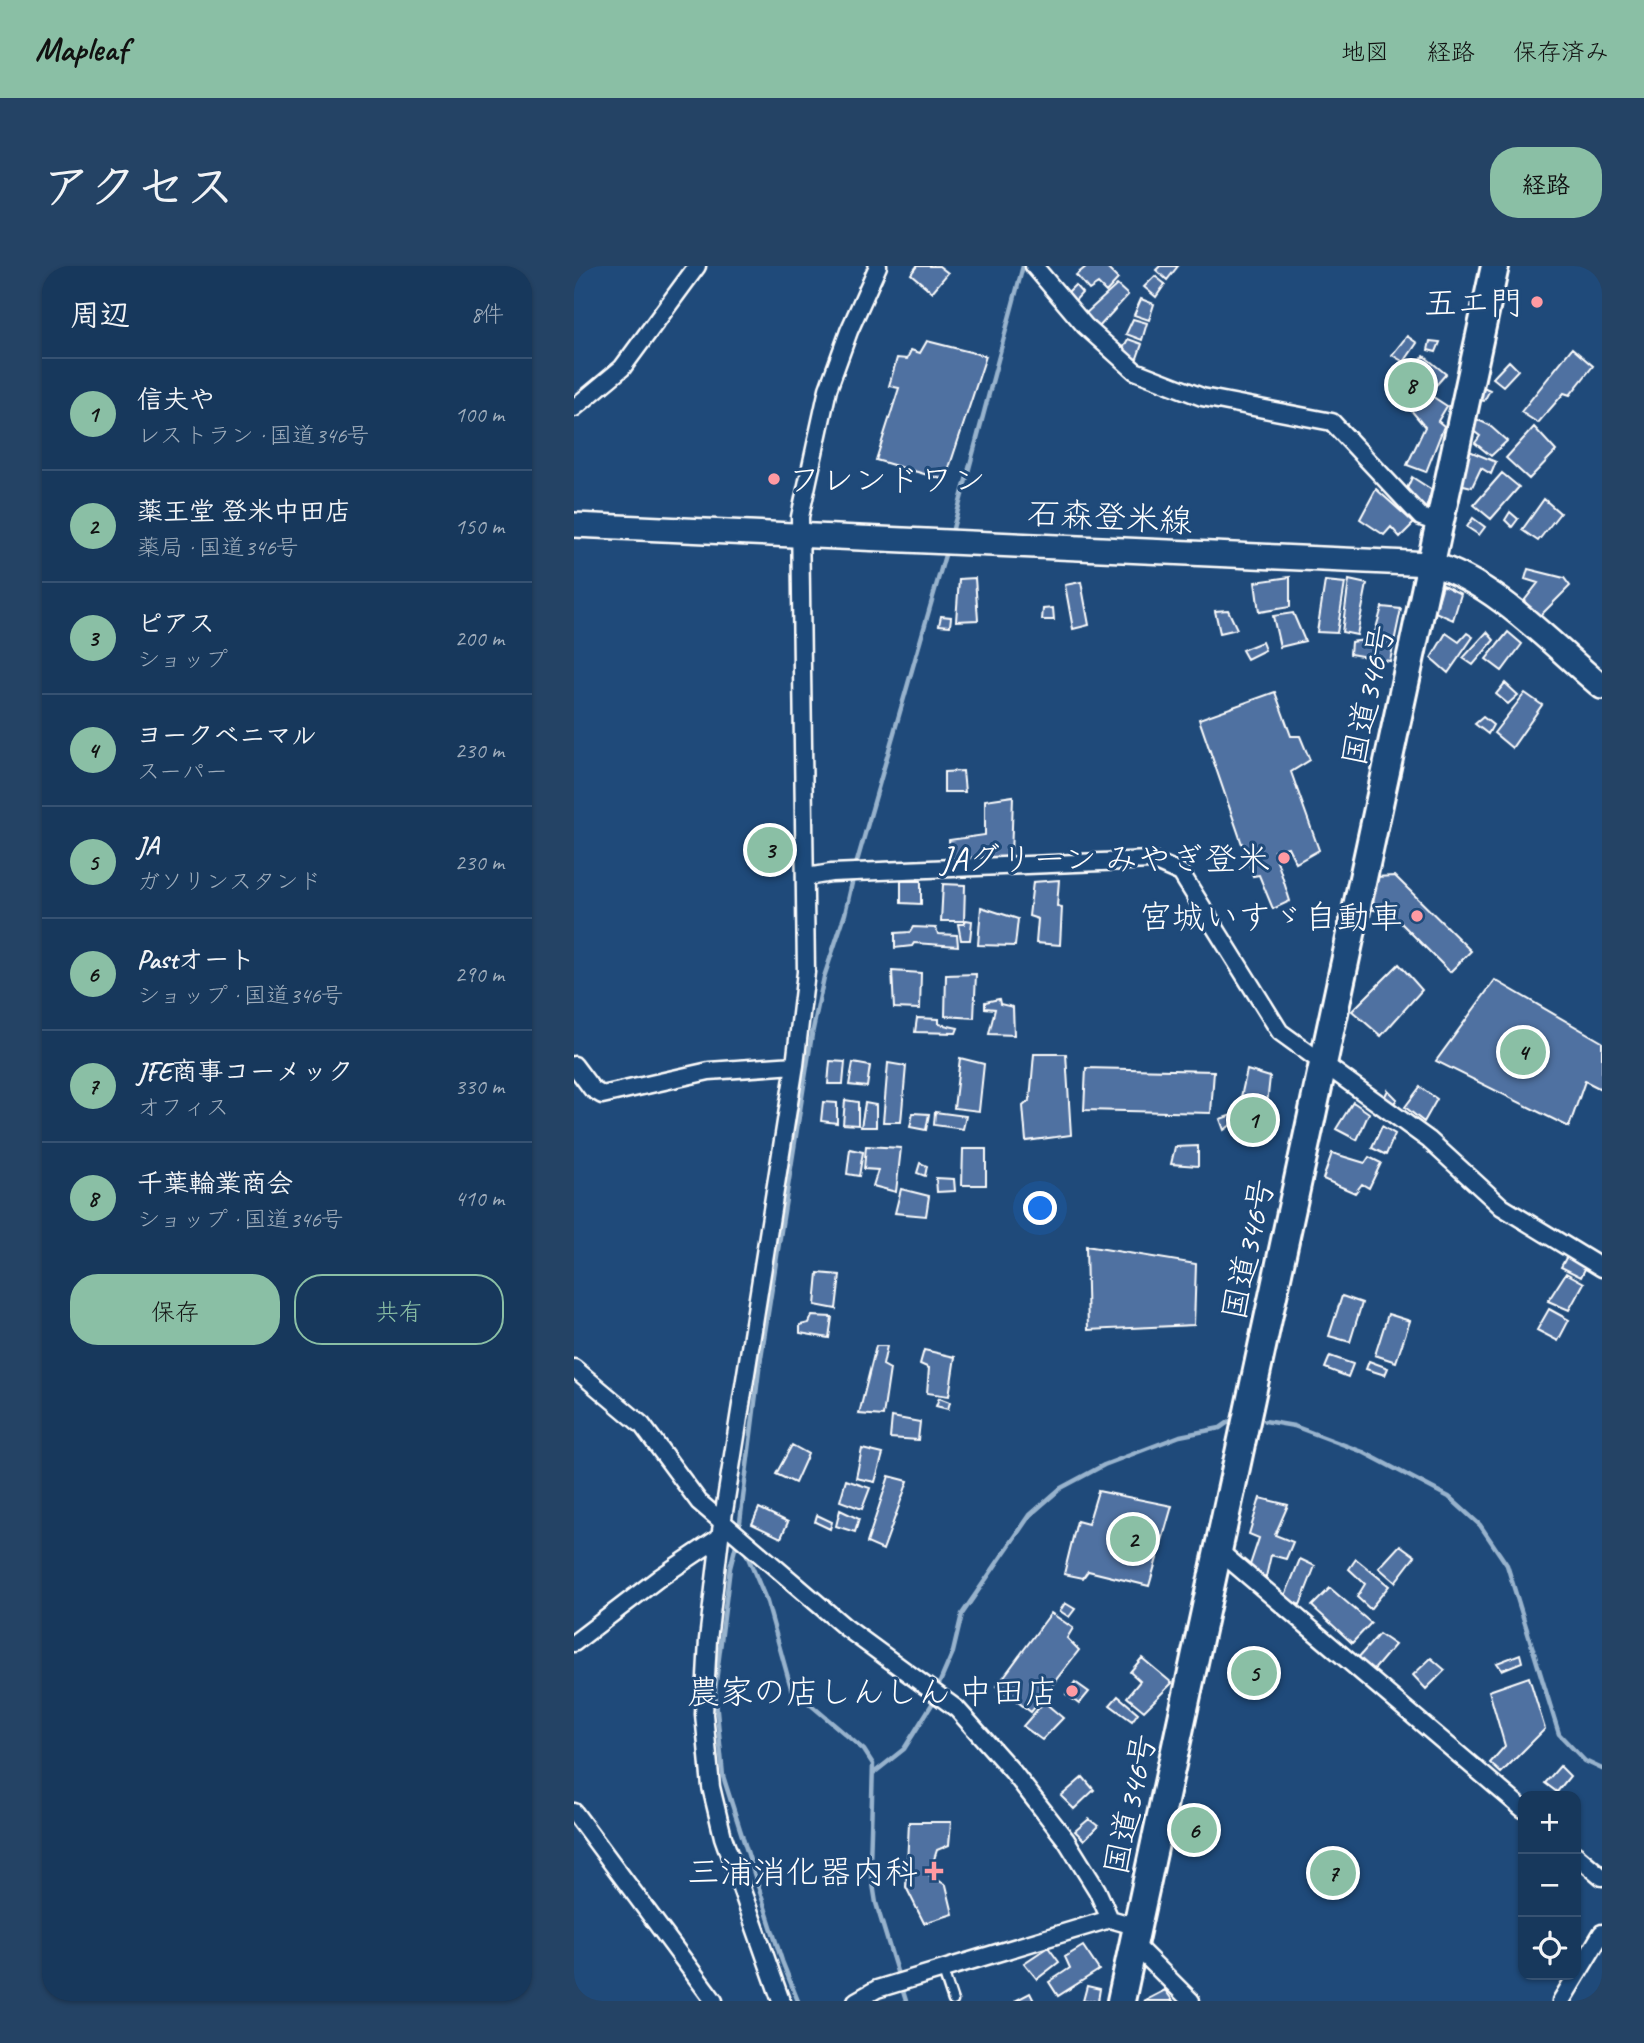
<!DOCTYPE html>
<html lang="ja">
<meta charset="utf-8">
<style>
body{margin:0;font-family:Caveat,"Klee One",sans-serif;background:#244365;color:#f1f3f6}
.controls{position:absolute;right:21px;bottom:21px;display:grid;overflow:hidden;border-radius:14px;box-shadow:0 2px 5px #0004}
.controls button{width:63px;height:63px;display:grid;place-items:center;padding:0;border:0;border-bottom:2px solid #365272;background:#17385c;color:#f1f3f6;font:35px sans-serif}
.you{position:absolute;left:467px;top:943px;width:24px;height:24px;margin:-18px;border:5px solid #fff;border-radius:50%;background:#1a73e8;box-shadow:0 0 0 10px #1a73e833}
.badge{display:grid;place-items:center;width:46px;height:46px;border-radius:50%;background:#8abfa5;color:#111;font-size:23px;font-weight:700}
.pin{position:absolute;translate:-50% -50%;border:4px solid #fff;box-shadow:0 2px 7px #0006}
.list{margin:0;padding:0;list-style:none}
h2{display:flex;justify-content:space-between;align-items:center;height:91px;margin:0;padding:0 28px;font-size:30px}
h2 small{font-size:23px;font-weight:400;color:#9eacbb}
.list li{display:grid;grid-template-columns:46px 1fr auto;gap:21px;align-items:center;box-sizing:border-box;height:112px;padding:0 28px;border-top:2px solid #365272}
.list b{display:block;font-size:26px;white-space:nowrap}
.list p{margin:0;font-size:23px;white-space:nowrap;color:#9eacbb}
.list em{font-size:23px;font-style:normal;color:#9eacbb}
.actions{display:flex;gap:14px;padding:21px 28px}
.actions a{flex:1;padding:16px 0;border:2px solid #8abfa5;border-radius:28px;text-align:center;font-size:24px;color:#8abfa5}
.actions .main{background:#8abfa5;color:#111}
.icon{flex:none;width:38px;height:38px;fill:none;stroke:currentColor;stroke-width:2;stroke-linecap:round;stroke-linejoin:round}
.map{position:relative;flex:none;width:1028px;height:1735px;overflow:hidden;border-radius:28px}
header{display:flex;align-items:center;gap:42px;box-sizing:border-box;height:98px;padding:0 35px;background:#8abfa5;color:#111}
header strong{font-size:33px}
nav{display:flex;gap:38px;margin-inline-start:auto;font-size:24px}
.intro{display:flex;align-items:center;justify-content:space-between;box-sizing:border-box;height:168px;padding:0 42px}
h1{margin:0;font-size:49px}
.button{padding:18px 32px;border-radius:28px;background:#8abfa5;color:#111;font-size:24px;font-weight:700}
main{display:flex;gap:42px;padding:0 42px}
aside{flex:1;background:#17385c;border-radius:28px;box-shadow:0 2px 5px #0004}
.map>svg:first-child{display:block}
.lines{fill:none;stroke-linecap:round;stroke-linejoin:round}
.stream{stroke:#98b3cd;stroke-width:4.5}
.building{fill:#5071a1;stroke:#fff;stroke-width:2}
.service-casing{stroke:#fff;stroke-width:13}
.minor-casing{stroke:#fff;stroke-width:21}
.secondary-casing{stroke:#fff;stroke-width:28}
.trunk-casing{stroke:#fff;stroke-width:32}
.service{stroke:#1f4a7a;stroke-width:8}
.minor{stroke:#1f4a7a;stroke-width:16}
.secondary{stroke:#1f4a7a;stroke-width:23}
.trunk{stroke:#1f4a7a;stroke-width:26}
.poi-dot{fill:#ff9aa2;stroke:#1f4a7a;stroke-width:2.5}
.labels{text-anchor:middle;stroke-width:6;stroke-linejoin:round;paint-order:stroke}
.poi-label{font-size:33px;fill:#fff;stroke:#1f4a7a;text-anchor:end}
.street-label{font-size:33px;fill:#fff;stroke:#1f4a7a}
</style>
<header>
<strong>Mapleaf</strong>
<nav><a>地図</a><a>経路</a><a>保存済み</a></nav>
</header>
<div class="intro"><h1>アクセス</h1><a class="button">経路</a></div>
<main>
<aside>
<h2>周辺<small>8件</small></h2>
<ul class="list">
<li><span class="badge">1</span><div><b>信夫や</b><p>レストラン · 国道346号</p></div><em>100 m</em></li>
<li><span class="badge">2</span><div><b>薬王堂 登米中田店</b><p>薬局 · 国道346号</p></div><em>150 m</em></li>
<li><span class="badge">3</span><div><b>ピアス</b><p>ショップ</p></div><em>200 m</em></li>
<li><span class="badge">4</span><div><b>ヨークベニマル</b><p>スーパー</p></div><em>230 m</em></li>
<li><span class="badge">5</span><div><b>JA</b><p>ガソリンスタンド</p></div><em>230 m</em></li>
<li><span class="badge">6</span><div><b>Pastオート</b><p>ショップ · 国道346号</p></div><em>290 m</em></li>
<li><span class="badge">7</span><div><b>JFE商事コーメック</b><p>オフィス</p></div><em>330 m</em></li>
<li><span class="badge">8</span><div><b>千葉輪業商会</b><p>ショップ · 国道346号</p></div><em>410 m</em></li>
</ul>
<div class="actions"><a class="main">保存</a><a>共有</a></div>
</aside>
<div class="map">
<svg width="1028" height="1735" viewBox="0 0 1028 1735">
<rect width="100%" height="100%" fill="#1f4a7a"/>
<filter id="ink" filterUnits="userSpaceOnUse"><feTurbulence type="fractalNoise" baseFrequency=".0143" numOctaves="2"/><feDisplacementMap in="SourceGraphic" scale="14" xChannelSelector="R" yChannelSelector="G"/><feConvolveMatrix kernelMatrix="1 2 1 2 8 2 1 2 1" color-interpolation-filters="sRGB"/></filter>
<g filter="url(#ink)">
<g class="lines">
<path class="stream" d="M377 270 449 0
M691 1155 720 1160 789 1186 875 1231 906 1259 933 1299 985 1468 1011 1495 1028 1503
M165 1264 185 1104 238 768 250 711 271 648 282 599 373 282
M163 1275 156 1302 141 1424 149 1510 208 1695 224 1735
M170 1282 193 1336 217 1422 290 1484 299 1498 296 1599 302 1637 332 1735
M366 1416 379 1386 388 1348 456 1249 487 1222 530 1199 606 1170 646 1162 656 1155
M301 1506 330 1483 360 1435"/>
</g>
<path class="building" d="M343 0H365L374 7 358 26 337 8Z
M513 0H531L544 13 532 26 524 18 515 24 502 9Z
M586 0H604L593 14 582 4Z
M581 10 591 18 582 31 570 21Z
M501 19 508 27 498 38 490 30Z
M543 19 554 29 524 62 510 49Z
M567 33 580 38 575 54 560 49Z
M559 53 573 57 568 74 552 68Z
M833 70 843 77 830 96 818 89Z
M554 73 568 78 562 95 546 88Z
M353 75 412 90 371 214 302 194 325 122 315 120 323 92 333 93 337 84 346 87Z
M856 75 866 76 862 86 854 84Z
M998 82 1019 100 996 129 990 127 964 157 947 146Z
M850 90 872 108 856 126 835 106Z
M935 95 944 104 929 120 919 112Z
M909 121 916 124 910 135 905 134Z
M850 125 873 140 864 155 870 160 852 206 833 199 851 161 836 143Z
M902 153 915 159 933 175 917 190 901 177 906 170 898 164Z
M960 161 982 185 955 213 932 192Z
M893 184 922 196 917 208 907 202 898 221 885 218Z
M928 207 945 221 917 253 900 239Z
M838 211 858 224 850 248 831 227Z
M802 223 840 257 826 271 817 261 810 269 786 253Z
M970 233 986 247 964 275 948 264Z
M936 246 944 253 938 261 931 254Z
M899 252 911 261 905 269 893 261Z
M954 303 990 312 996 320 965 351 950 335 964 317 951 313Z
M716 311V341L685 346 681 316Z
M401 312 404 354 382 355 385 313Z
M775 314 793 318 783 369 768 366Z
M751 315 771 317 763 367 743 366Z
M507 316 515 359 499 363 491 319Z
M869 319 887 328 879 354 861 346Z
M808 341 827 343 816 395 776 388 777 376 799 373Z
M479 342 480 354H468L469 343Z
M654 344 663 363 646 367 641 345Z
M719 347 731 375 706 381 699 350Z
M367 350 377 351 376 360 365 359Z
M913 366 920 374 899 399 889 392Z
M934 366 948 378 928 405 912 393Z
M872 367 885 376 893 367 899 371 874 407 857 392Z
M688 376 691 384 673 393 668 384Z
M931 417 944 429 934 438 922 428Z
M701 426 717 470H726L736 494 717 506 745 584 722 597 714 581 700 585 716 635 699 643 685 609 679 610 625 453Z
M951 427 968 439 938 482 920 467Z
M909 451 919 459 914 468 901 458Z
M389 505 391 526H370V506Z
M439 530 437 592 377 598 375 574 411 569V534Z
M821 610 897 685 876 706 817 647 794 643 800 611Z
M485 614 483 640 488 641 486 679 462 677 464 653 455 650 459 616Z
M327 615H347V638L327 637Z
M369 618 391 619 390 655H367Z
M407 641 444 653 441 680 404 679Z
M392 654 398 655 396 674H387L384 658H390Z
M339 661 362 662 364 668 383 669 384 680 340 677 338 680 321 682V667L336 666Z
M825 698 848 724 807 770 778 745Z
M318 705 347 707 346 743 320 742Z
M402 708 400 752 371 750 372 709Z
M921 714 1028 776V820L1027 823 1011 815 995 861 862 795Z
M425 733 426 738 439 741 440 769 415 768 421 743 411 742V736Z
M343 752 365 753V758L384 762 382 767 341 766Z
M460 788H492L497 869 452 875 449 840 456 834Z
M386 792 410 798 405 845 380 842Z
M256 795 271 796 269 818H254Z
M279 797 296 800 293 821 275 819Z
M314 797 332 800 327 856H309Z
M512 802 640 805 637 847 510 844Z
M673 804 696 811 693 838 667 831Z
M846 821 863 833 850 856 831 841Z
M814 824 823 833 818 840 809 834Z
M271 834 284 836V859L269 858Z
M249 836 263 837V857L247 855Z
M779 836 795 847 783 874 762 863Z
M291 837 302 839V861H287Z
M361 846 392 850 389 863 360 859Z
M339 847 355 848 352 864 336 861Z
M658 849 661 856 650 864 646 853Z
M808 860 821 868 812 889 798 882Z
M292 880 327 882 322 926 299 920 304 904 290 903Z
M624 880V900L597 898 601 881Z
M276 883 289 886 285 910 273 908Z
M389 883H412V919H388Z
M758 887 791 897 795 891 807 897 795 922 788 918 781 927 749 913Z
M346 897 353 900 351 910 343 907Z
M362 912 380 913 381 925 363 926Z
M327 923 355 930 352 950 321 947Z
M512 980 622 998 620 1059 514 1064Z
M993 990 1012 1001 1007 1011 987 1001Z
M244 1007 266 1009 262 1043 241 1039Z
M992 1007 1010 1017 995 1044 974 1035Z
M768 1030 788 1037 776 1076 755 1070Z
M975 1043 995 1054 984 1075 963 1064Z
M814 1048 836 1055 822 1096 801 1089Z
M238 1050 258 1051 255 1072 226 1067V1059L235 1057Z
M302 1080H313L309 1099 316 1103 309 1150 285 1148Z
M350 1084 381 1091 375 1130 353 1127 355 1102 346 1098Z
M756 1090 779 1098 774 1111 751 1102Z
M795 1095 814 1102 811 1109 792 1103Z
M365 1132 376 1136 374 1143 362 1140Z
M318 1151 346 1156 344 1174 316 1172Z
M218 1179 234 1188 221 1217 202 1208Z
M288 1183 309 1188 301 1216 282 1212Z
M315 1210 334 1215 309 1284 293 1277Z
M272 1214 296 1222 288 1243 266 1235Z
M524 1225 598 1240 575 1320 514 1305 509 1312 490 1308 503 1255 514 1258Z
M686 1232 714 1239 701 1269 719 1276 712 1293 697 1289 692 1311 674 1305 685 1272 675 1268Z
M185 1242 214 1256 207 1272 178 1258Z
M266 1244 285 1253 281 1266 262 1260Z
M243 1249 258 1256 256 1263 241 1256Z
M826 1279 841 1290 821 1316 805 1302Z
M726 1293 741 1300 726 1339 710 1332Z
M782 1293 815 1320 796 1343 783 1331 791 1318 775 1303Z
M756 1322 797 1357 778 1377 738 1340Z
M491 1337 501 1343 495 1351 486 1345Z
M477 1347 499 1362 493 1372 505 1384 457 1446 423 1420Z
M805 1368 821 1379 798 1406 783 1393Z
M946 1388 948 1396 928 1404 923 1397Z
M568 1392 598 1417 570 1445 553 1431 566 1415 556 1406Z
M857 1392 871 1404 852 1423 839 1409Z
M955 1411 971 1463 927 1507 916 1497 931 1480 915 1425Z
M501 1416 515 1426 505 1438 492 1428Z
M544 1430 564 1447 558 1455 536 1439Z
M470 1436 489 1452 468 1474 449 1460Z
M986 1500 996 1510 983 1526 971 1517Z
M509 1511 520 1524 500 1543 487 1530Z
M515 1553 524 1560 510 1574 501 1565Z
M335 1556H377L375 1579 363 1584 355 1609 372 1619 379 1648 350 1657 332 1621Z
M509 1680 525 1704 484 1730 475 1716 496 1702 491 1691Z
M474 1681 485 1696 463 1713 450 1697Z
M513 1720 526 1723 524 1735H509Z
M591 1724 599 1735H570Z
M456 1727 460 1735H441Z"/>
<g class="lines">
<g class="service-casing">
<path id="service" d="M369 1705 379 1735"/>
</g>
<g class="minor-casing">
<path id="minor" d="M460 0 511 60 561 105 628 131 758 156 847 251 866 258
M0 142 48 102 123 0
M233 611 257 607 577 594 607 607 706 766 855 874 928 941 1028 1002
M0 799 18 823 28 829 135 805 221 799
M0 1102 68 1159 125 1236 271 1361 383 1443 439 1506 492 1574 523 1624 536 1653
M644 1284 949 1543
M0 1377 85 1312 146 1271
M0 1546 140 1735
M1002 1589 1028 1611
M560 1678 617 1735
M207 1735 149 1571 137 1521 130 1448 134 1374 146 1271 221 799 232 706 226 251 254 123 275 65 304 0
M282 1735 303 1723 536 1653 564 1661
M987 1735 1028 1667"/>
</g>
<g class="secondary-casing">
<path id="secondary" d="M0 259 857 298C921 316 977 378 1028 421"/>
</g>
<g class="trunk-casing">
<path id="trunk" d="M547 1735 921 0"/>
</g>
<use href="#service" class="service"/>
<use href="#minor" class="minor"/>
<use href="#secondary" class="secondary"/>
<use href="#trunk" class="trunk"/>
</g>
</g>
<g class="poi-dot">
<circle cx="963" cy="36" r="7"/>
<circle cx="200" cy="213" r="7"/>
<circle cx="710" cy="592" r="7"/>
<circle cx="843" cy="650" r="7"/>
<circle cx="498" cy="1425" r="7"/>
<path d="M356.5 1594.5h7v7h7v7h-7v7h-7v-7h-7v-7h7z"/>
</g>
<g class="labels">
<g class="poi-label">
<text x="949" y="48">五エ門</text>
<text x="214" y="225" text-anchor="start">フレンドワン</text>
<text x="696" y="604">JAグリーン みやぎ登米</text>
<text x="829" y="662">宮城いすゞ自動車</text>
<text x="484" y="1437">農家の店しんしん 中田店</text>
<text x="344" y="1617">三浦消化器内科</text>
</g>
<g class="street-label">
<text transform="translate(536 250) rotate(3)" y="12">石森登米線</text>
<text transform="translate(793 429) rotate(-78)" y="12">国道346号</text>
<text transform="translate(673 983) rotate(-78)" y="12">国道346号</text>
<text transform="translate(555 1538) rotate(-78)" y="12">国道346号</text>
</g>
</g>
</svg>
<div class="controls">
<button>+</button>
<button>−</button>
<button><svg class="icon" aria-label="locate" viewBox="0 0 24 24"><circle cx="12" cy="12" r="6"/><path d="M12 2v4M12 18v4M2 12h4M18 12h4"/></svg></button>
</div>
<div class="you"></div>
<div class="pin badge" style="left:679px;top:854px">1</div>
<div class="pin badge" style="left:559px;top:1273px">2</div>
<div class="pin badge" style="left:196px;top:584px">3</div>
<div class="pin badge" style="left:949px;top:786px">4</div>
<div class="pin badge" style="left:680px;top:1407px">5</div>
<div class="pin badge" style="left:620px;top:1564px">6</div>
<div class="pin badge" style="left:759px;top:1607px">7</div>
<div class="pin badge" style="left:837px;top:119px">8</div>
</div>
</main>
